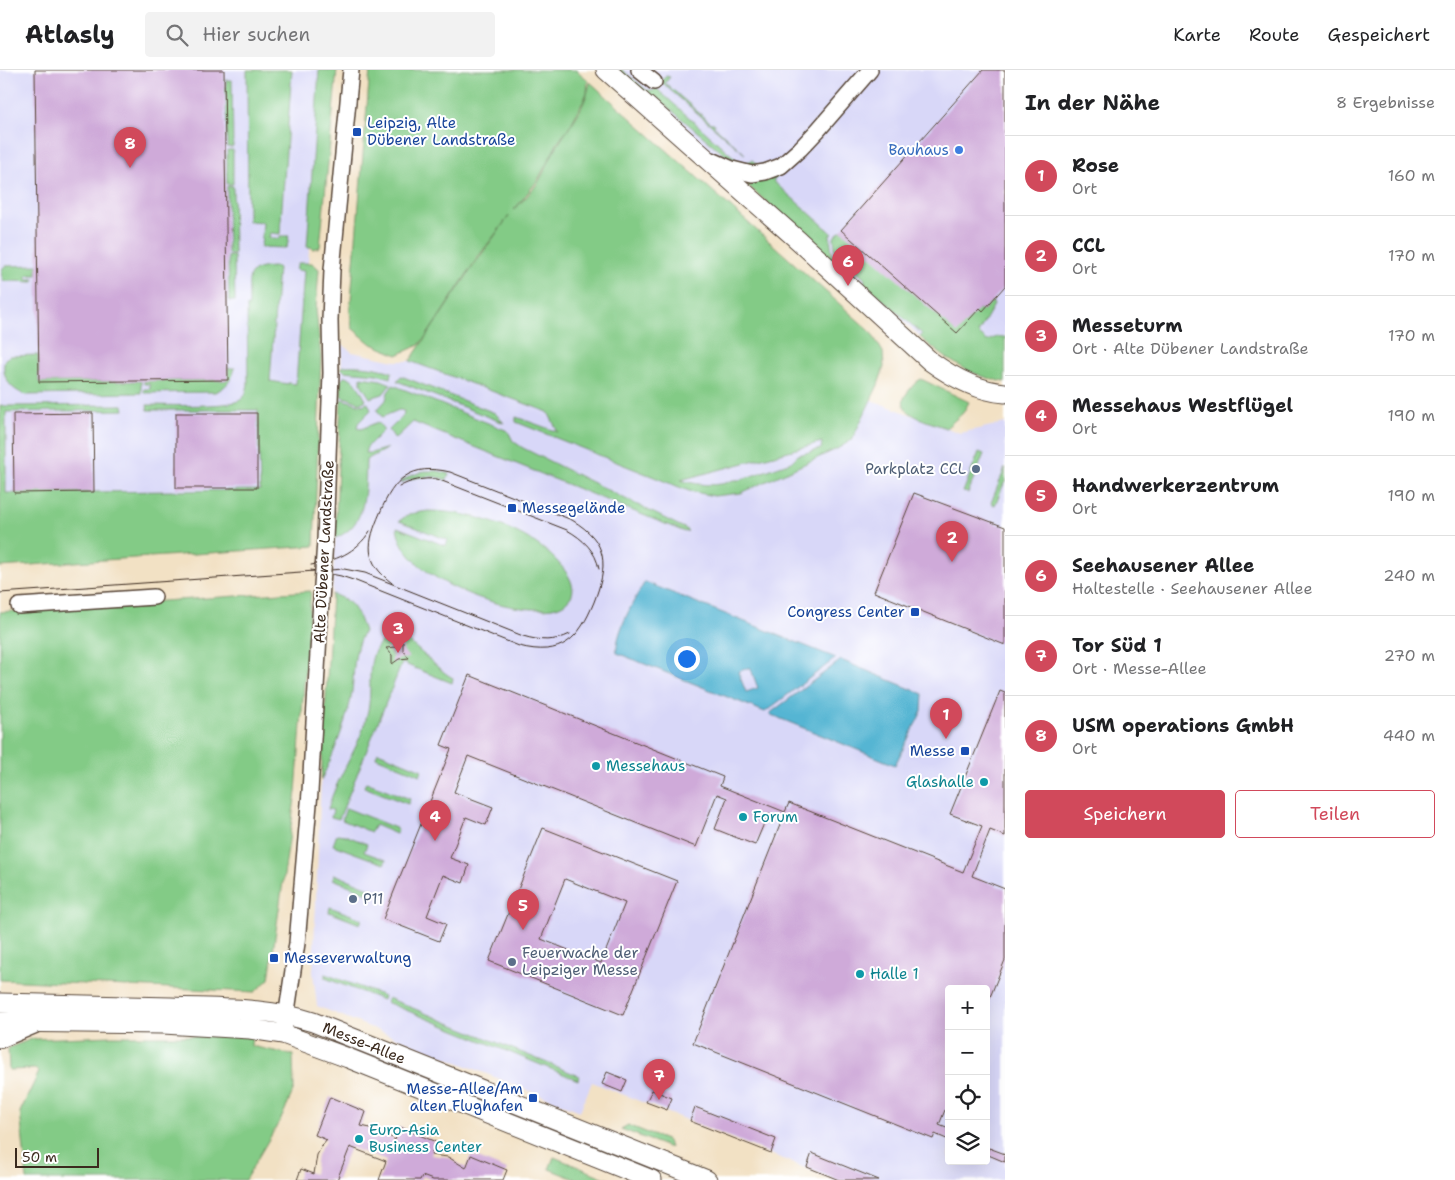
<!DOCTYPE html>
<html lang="de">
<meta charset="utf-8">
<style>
body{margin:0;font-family:"Shantell Sans",sans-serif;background:#f2f2f2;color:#202124}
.controls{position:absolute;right:15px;bottom:15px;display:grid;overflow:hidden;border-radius:5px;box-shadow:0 5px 20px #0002}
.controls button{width:45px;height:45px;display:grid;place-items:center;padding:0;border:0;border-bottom:1px solid #e0e0e0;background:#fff;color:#202124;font:25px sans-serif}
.scale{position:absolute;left:15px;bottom:12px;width:84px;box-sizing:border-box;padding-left:5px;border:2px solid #3b2a1e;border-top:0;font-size:14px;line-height:18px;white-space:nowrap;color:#3b2a1e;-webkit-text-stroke:4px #fff;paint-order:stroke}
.you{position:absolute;left:686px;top:588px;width:18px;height:18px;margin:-12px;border:4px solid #fff;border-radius:50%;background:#1a73e8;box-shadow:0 0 0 8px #1a73e833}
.badge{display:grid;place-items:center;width:32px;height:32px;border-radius:50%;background:#d1495b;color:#fff;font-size:16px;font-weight:700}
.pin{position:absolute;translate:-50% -41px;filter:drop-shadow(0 1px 2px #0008)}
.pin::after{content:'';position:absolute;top:26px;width:18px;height:15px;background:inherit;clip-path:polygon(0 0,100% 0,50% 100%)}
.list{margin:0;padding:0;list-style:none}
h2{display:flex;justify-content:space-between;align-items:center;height:65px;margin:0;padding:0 20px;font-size:21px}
h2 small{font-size:16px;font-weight:400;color:#757577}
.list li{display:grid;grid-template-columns:32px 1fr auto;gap:15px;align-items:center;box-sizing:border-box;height:80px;padding:0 20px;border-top:1px solid #e0e0e0}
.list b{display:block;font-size:19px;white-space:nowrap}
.list p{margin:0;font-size:16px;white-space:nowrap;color:#757577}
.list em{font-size:16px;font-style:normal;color:#757577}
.actions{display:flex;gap:10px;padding:15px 20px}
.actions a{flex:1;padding:11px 0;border:1px solid #d1495b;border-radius:5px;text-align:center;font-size:18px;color:#d1495b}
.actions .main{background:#d1495b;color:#fff}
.icon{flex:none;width:28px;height:28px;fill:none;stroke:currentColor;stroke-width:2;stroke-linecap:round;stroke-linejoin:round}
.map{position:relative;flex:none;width:1005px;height:1110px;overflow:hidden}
header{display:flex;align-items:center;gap:30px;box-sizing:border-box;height:70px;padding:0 25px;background:#fff;border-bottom:1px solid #e0e0e0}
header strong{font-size:24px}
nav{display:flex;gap:28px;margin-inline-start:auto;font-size:18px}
.search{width:350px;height:45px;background:#f2f2f2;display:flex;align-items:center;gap:12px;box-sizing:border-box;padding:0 18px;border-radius:5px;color:#757577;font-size:19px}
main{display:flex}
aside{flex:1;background:#fff}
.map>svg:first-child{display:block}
.built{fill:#d8d7f8;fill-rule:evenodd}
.green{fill:#83cb86;stroke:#5f7a52;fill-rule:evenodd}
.water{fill:#54b5d3;stroke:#487078;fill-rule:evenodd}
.building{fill:#cfaad9;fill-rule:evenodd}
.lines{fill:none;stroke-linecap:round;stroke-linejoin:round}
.minor-casing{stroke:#564537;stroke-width:18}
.major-casing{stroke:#564537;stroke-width:21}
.highway-casing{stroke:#564537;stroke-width:24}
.minor{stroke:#fff;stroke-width:15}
.major{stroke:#fff;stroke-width:19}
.highway{stroke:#fff;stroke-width:21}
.tram{stroke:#3b2a1e;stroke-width:1}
.minor-bridge-casing{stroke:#564537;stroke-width:18;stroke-linecap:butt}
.minor-bridge{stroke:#fff;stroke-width:15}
.transit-dot{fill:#1a4fb4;stroke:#fff;stroke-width:2}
.shop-dot{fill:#3f7fe0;stroke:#fff;stroke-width:2}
.service-dot{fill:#5c6f8a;stroke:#fff;stroke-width:2}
.culture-dot{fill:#0f9aa8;stroke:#fff;stroke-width:2}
.labels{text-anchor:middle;stroke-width:4;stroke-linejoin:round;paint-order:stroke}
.transit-label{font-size:15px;fill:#164399;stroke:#fff;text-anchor:start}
.shop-label{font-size:15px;fill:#366cbe;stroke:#fff;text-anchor:end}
.service-label{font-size:15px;fill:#4e5e75;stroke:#fff;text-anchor:start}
.street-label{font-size:15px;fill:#3b2a1e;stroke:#fff}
.culture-label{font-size:15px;fill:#0d838f;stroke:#fff;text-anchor:start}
</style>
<header>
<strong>Atlasly</strong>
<div class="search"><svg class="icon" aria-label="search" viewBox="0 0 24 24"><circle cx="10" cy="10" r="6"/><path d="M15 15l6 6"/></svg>Hier suchen</div>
<nav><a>Karte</a><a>Route</a><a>Gespeichert</a></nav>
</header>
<main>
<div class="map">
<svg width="1005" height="1110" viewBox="0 0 1005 1110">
<rect width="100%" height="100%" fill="#fff"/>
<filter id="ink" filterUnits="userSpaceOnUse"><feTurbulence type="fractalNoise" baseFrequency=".02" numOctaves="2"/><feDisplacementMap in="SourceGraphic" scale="10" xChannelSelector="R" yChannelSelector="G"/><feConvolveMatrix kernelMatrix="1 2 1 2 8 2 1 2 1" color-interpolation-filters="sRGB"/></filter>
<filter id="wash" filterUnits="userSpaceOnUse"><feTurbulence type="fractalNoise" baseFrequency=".0096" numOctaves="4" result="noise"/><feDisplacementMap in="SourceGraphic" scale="20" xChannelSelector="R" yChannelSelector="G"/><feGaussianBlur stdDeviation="1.12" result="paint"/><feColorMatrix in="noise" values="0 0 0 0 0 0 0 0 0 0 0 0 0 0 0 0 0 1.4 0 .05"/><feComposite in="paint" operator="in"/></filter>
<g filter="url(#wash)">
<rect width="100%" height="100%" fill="#f2e1c4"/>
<path class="built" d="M0 0H328L311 177 309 180 308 192 310 196 303 444 0 462Z
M621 0H1005V312L982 307 969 302 938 282 730 100Z
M342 274 352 282 395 291H411L548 342 558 362 855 363 871 330 960 363 1005 353V1110H835L592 1012 580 1041 317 936 313 902 321 710 337 439ZM949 919H986V1091H949Z"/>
<path class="green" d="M247 0H292L280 164 270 163 269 168 280 169V166H289L287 177 285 178 261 177 263 152 248 151Z
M319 0H337L320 177 313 179 311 177H307Z
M370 0H576L588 10 587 22 584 30 571 54 557 74 538 110 514 140C522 131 532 122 539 111 546 99 551 85 559 73 572 53 586 36 590 12L870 261 883 282 884 297 878 315 852 370 837 379 741 423 714 426 689 421 516 352V347L558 362 548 342 410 291 476 192 509 146 478 187 427 265 419 275 397 285 370 273 352 258 350 241ZM822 372 821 379 798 385 791 392 740 410C731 409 729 413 721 414 707 416 694 414 681 410Z
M617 0H622L646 20 653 21 656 18 737 90 745 93 752 90 759 96 762 94 765 95 763 97H748L725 85 658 29 639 19Z
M666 6 670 7 665 13 689 34H691V36L711 53H714V56L745 84 661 12Z
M226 10H232L233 77H227Z
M227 80H233V114H227Z
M730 100 779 105 773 111 832 163 830 165 832 184 861 210 858 212Z
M227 116H233L234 184H228Z
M841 160 983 241 992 231 994 235 978 263 987 271 997 267H1005V312C971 306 946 290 920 267L922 264 864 213 865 208 837 184 835 181 834 167Z
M228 186H234L235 231H229Z
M298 193H312L319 199 316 239 321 287 314 476 0 497V335L6 336 123 335 124 340 6 342V423L260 420 258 340H148L147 335C164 335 232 338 242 329 246 325 247 319 248 314L247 236H249C249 206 243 197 278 197L270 311 288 314V313L296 314 304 201 296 200Z
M37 195V205H27V209H34V212L8 211H4C1 207 0 199 5 196Z
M38 285 39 312 141 311V323L27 325C11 321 0 306 5 289L10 286Z
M344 296C360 295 376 297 392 302L391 308 376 304 344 301 341 298Z
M227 298H235C232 310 226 318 215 322L144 323V319H150V314H144V311L227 310Z
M345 306C356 308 361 322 366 330L361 333 341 326V310Z
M401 306 495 343 504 353 397 311Z
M361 307 381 310 391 314 383 324 370 328 361 314Z
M921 309 969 332 963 343 946 358C932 352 891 344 907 323 911 318 915 312 921 309Z
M393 315 508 361 513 371 523 378 686 459 688 461 685 462 413 352 395 369 389 360 403 346 404 341 399 340 382 347 377 340 386 330 388 322Z
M341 329 362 335 368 333 371 340 358 353 357 358 361 359 378 352 384 360 367 377 365 383H371L388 378 366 390C365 419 368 456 335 468Z
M979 382 984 384 968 423 963 422Z
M1005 398V411L995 435 991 433Z
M424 401H438L449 404 447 410C431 404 416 406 401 413L400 412 410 406Z
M428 441C475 441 541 463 568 505 572 512 576 522 569 529 562 538 549 539 538 539 495 540 402 507 397 457L446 476 448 470 399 451 409 444Z
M311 521 296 722 269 909 255 922 0 910V542Z
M332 524C356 533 355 538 364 561 350 587 356 606 350 633 343 660 333 686 321 710Z
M391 564C407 563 436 600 453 608L452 613 402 593 339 749 331 747 333 740 328 739C337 704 362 676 368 640 374 612 361 582 391 564Z
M378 682 422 700 420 705 376 687Z
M366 712 410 729 408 734 364 717Z
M346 738 398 759 396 764 375 755 371 762 342 750Z
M337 764 345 765 367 774 364 782 386 790 384 794 333 775Z
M334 804 374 820 372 825 333 809Z
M330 837 362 849 360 854 329 842Z
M325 904 384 926 383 930 325 908Z
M388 928 579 1006 578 1010 386 932Z
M112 966H252L251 976 293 985 294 1019 282 1047 245 1110H27L20 1042 39 1002 35 999 9 1000 8 978 32 969Z
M628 1055 668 1071 670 1078 621 1059Z
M554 1087 610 1110H577L549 1099Z"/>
<path class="water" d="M645 512 836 588 765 642 617 583C614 566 635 527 645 512ZM750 597 758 618 746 622 738 602Z
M841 590 923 624 922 641 895 695 769 644Z"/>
<g id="blocks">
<path class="building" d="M35 0H224L228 310 39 312Z
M983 0H1005V216L983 241 980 238 957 263 841 160Z
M93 343 94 422 14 423 13 344Z
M176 343H257V418H176Z
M914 423 1005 457V575L874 522Z
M403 572V580L409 588 399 589 392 594V585L386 578 396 577Z
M469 605 723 707 720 716 785 742 789 733 963 802 982 756 950 744 1000 621 1005 623V766L990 760 972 806 1005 819V890L986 937V919H949V1030L939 1055 949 1059V1070L935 1064 933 1069 693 973 782 750 768 744 755 775 715 759 727 728 717 724 696 777 468 686 454 722 493 737 486 755 466 747 450 788 469 795 463 813 443 805 427 846 446 854 439 871 383 849 451 679 441 675Z
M543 758 677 811 623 945 489 891ZM565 809 625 833 601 893 541 869Z
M607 1002 627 1010 622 1022 602 1014Z
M652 1020 672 1028 667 1040 646 1032Z
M330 1027 366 1042 361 1056 380 1060 395 1070 400 1057 436 1072 431 1085 448 1087 466 1098 471 1085 507 1100 503 1110H433L422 1106 420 1110H379L386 1091 350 1077 337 1110H297L301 1099 314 1104 317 1085 322 1076 327 1070 315 1065Z
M695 1037 776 1069 771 1083 690 1051Z
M989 1078 1005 1084V1092L986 1084Z
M812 1083 879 1110H839L807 1097Z"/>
</g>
</g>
<g filter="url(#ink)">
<use href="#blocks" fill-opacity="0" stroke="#564537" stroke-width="1"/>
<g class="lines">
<g class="minor-casing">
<path id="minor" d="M639 0 654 12
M712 90 732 99 752 104 765 102 781 96 800 79 818 60 870 0
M325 471 331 303 330 250 332 200 351 0
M19 536 154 527
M285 955 297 873 310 722 321 530"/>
</g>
<g class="major-casing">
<path id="major" d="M606 0 799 171 930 291C952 307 977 321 1005 323
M0 933C57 934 114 936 171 937 219 939 267 937 313 952L707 1110
M0 952 163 954 250 959 283 964 348 988 652 1110"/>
</g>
<g class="highway-casing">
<path id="highway" d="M0 967 33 953"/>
</g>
<use href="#minor" class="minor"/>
<use href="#major" class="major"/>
<use href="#highway" class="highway"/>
<path class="tram" d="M399 417C411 410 423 408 437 409L567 460C583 469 596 481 599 499
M311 495C335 491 356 483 370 461
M311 500 341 506 356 511 519 576C562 587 579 569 594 532 608 496 609 472 572 450L450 402C411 393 394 408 380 443 367 473 363 491 392 513
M0 523 344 499 365 503 523 566C540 571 554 572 570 564"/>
<g class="minor-bridge-casing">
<path id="minor-bridge" d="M321 530 325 471"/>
</g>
<use href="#minor-bridge" class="minor-bridge"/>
</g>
</g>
<g class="transit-dot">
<rect x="352" y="57" width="10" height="10" rx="2.5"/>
<rect x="507" y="433" width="10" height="10" rx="2.5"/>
<rect x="910" y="537" width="10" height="10" rx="2.5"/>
<rect x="960" y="676" width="10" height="10" rx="2.5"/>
<rect x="269" y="883" width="10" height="10" rx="2.5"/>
<rect x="528" y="1023" width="10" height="10" rx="2.5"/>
</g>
<circle class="shop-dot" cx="959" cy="80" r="5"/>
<g class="service-dot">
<circle cx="976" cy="399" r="5"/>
<circle cx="353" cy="829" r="5"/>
<circle cx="512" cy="892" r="5"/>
</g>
<g class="culture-dot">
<circle cx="596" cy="696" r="5"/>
<circle cx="984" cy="712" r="5"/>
<circle cx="743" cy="747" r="5"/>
<circle cx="860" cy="904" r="5"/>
<circle cx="359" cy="1069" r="5"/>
</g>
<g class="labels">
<g class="transit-label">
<text x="367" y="58">Leipzig, Alte<tspan x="367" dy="17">Dübener Landstraße</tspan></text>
<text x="522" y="443">Messegelände</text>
<text x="905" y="547" text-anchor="end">Congress Center</text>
<text x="955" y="686" text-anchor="end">Messe</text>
<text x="284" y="893">Messeverwaltung</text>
<text x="523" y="1024" text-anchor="end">Messe-Allee/Am<tspan x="523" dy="17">alten Flughafen</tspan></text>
</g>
<g class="shop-label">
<text x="949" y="85">Bauhaus</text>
</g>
<g class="service-label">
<text x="966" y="404" text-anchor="end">Parkplatz CCL</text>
<text x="363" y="834">P11</text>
<text x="522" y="888">Feuerwache der<tspan x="522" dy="17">Leipziger Messe</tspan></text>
</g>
<g class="street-label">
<text transform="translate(324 482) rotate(-87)" y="5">Alte Dübener Landstraße</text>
<text transform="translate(364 973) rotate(22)" y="5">Messe-Allee</text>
</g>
<g class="culture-label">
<text x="606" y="701">Messehaus</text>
<text x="974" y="717" text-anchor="end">Glashalle</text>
<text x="753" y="752">Forum</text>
<text x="870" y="909">Halle 1</text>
<text x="369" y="1065">Euro-Asia<tspan x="369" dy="17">Business Center</tspan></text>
</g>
</g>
</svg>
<div class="controls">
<button>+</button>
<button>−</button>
<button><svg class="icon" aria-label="locate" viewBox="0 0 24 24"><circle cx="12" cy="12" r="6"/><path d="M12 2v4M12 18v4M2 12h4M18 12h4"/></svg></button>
<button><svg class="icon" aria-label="layers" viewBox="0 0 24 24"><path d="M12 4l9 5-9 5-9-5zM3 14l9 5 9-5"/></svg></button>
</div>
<div class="scale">50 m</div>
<div class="you"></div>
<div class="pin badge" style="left:946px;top:669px">1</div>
<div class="pin badge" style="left:952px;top:492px">2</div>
<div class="pin badge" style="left:398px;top:583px">3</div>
<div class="pin badge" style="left:435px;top:771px">4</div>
<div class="pin badge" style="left:523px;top:860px">5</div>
<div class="pin badge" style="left:848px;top:216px">6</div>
<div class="pin badge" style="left:659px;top:1030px">7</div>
<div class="pin badge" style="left:130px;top:98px">8</div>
</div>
<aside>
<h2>In der Nähe<small>8 Ergebnisse</small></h2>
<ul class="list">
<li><span class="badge">1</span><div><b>Rose</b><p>Ort</p></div><em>160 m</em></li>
<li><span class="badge">2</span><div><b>CCL</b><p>Ort</p></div><em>170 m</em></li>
<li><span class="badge">3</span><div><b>Messeturm</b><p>Ort · Alte Dübener Landstraße</p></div><em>170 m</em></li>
<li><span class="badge">4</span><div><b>Messehaus Westflügel</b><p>Ort</p></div><em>190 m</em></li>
<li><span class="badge">5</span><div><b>Handwerkerzentrum</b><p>Ort</p></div><em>190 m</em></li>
<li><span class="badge">6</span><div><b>Seehausener Allee</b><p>Haltestelle · Seehausener Allee</p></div><em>240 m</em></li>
<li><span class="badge">7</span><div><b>Tor Süd 1</b><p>Ort · Messe-Allee</p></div><em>270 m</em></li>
<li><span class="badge">8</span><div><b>USM operations GmbH</b><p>Ort</p></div><em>440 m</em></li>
</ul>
<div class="actions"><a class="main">Speichern</a><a>Teilen</a></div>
</aside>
</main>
